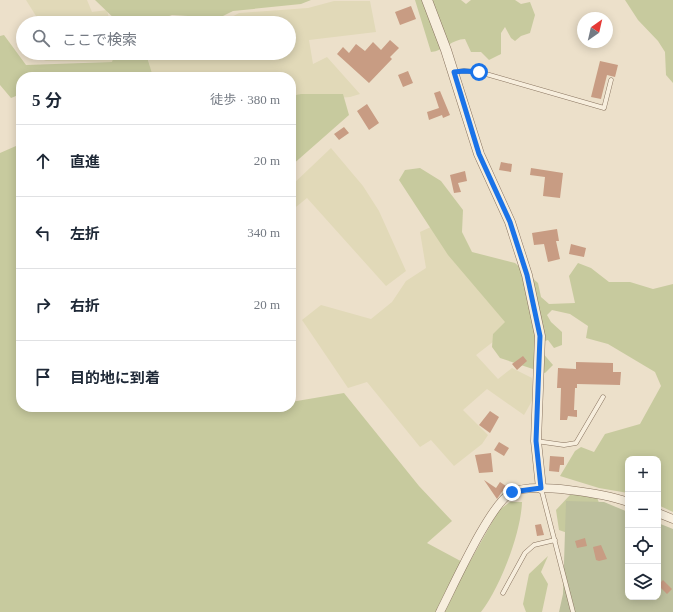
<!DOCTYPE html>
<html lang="ja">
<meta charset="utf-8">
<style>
body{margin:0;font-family:"Times New Roman","Noto Sans JP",serif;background:#f6f6f7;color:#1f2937}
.controls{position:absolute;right:12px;bottom:12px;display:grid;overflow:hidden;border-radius:8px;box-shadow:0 2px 10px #0003}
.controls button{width:36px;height:36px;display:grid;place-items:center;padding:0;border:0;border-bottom:1px solid #e0e1e3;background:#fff;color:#1f2937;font:20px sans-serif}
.compass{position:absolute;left:577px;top:12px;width:36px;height:36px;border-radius:50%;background:#fff;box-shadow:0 2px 10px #0003;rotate:34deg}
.stop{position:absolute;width:12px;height:12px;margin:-9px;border:3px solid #1a73e8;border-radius:50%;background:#fff}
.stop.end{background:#1a73e8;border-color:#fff;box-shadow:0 1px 4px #0008}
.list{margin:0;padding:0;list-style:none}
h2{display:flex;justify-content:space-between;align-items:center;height:52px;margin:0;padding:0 16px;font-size:17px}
h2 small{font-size:13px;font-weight:400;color:#747a83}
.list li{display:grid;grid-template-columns:26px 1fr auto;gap:12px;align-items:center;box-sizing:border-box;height:72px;padding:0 16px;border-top:1px solid #e0e1e3}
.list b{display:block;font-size:15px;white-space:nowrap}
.list em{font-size:13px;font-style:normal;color:#747a83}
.icon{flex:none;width:22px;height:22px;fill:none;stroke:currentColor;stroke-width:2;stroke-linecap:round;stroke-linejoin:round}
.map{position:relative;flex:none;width:673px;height:612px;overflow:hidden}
.search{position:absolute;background:#fff;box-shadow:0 2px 10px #0003;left:16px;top:16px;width:280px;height:44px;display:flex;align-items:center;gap:10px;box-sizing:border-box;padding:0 14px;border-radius:22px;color:#747a83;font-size:15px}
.panel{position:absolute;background:#fff;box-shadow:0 2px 10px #0003;left:16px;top:72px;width:280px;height:340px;border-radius:16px}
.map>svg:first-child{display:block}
.farmland{fill:#e1d9b8}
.green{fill:#c7ca9e}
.cemetery{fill:#bdc09d}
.building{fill:#c89c83}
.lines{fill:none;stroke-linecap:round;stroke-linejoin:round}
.service-casing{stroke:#88735f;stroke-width:5}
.minor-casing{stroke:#88735f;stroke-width:9}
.tertiary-casing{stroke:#88735f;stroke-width:11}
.service{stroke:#f7eedd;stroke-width:4}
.minor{stroke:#f7eedd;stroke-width:8}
.tertiary{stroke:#f7eedd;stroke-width:10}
.route{stroke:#1a73e8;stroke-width:5}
</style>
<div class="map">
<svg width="673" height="612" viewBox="0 0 673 612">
<rect width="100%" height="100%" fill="#ece0ca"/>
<path class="farmland" d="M26 0H87L92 12 107 10 110 23H32L34 22 36 16Z
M334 1H370L376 32 309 40 313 64 327 57 360 94 350 97 291 102V77H152L147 53H289V23H160L165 20 180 18 226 20 239 13 308 8Z
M28 53H117L114 62 46 61Z
M331 148 363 186 379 211 406 271 386 286 307 198 291 211V186Z
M433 226 516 324 476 355 498 379 512 368 532 378V401L524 415 487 389 463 410 488 435 482 444 454 466 431 440 420 447 367 382 348 388 302 320 321 305 371 319 392 302 406 281 426 268 420 232Z"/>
<path class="green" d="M95 0H311L301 4 233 11 219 18 172 15 151 23H119Z
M415 0H461L466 4 471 0H515L521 4 530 2 535 15 530 33 521 36 515 41 511 38 505 27 501 33V54L489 60 481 52H471L465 39C452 39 444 51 431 52Z
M625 0H673V83L666 75 665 52 658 41 638 20Z
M4 35 26 65 112 62 115 53H143L148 60 153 77H21V94L11 98 0 85V36Z
M301 94H343L349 115 291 166V96Z
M21 125V407H291V402L344 393 419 486 452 521 427 543 468 565 499 510 510 502H522C521 533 500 588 481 612H0V153L16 146V127Z
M420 168 441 181 463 210 462 232 472 252 515 263 538 283 541 297 549 304 575 303 569 276 578 263 591 268 609 282H630L653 289 673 284V512L658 505V459H628V493L599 488 560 476 575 451 581 447 594 452 605 434 640 424 661 386 655 372 608 344 586 338 588 326 570 314 552 310 547 315 551 322 562 332V345L554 348 548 340 535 344 553 365 545 373 500 358 492 347 493 334 505 322 448 255 399 180 405 170Z
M581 494 597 497 603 515 573 535 559 530 556 510 570 495Z
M548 556 541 572 548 584 542 612H526L523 604 529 574Z"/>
<path class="cemetery" d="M566 501 604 502 628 512V597H658V523L673 529V612H559L563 594Z"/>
<path class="building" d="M411 6 416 19 400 25 395 12Z
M390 40 399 48 390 57 392 59 369 83 337 54 343 47 349 53 356 44 365 51 373 42 381 50Z
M600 61 618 65 615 77 607 75 601 99 591 97Z
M408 71 413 83 403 87 398 75Z
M440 91 450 115 443 118 442 115 429 120 427 112 439 108 434 93Z
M367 104 379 123 369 130 357 111Z
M344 127 349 133 339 140 334 134Z
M501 162 512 164 511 172 499 170Z
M531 168 563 173 560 198 543 196 545 177 530 175Z
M465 171 467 181 458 183 461 192 454 193 450 175Z
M557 229 559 241H556L560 259 548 262 544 244 534 245 532 233Z
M571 244 586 248 584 257 569 254Z
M523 356 527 361 517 370 512 364Z
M576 362 613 363V372H621L620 385 577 384V388H575L574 410H577V417L568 416 567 420H560L561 388H557L558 368 576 369Z
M490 411 499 417 490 433 479 425Z
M499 442 509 448 504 456 494 450Z
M491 453 493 472 479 473 475 455Z
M550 456 564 457V465H560L559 472 549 471Z
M484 480 496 488 500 482 506 486 497 499Z
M541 524 544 535 537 536 535 525Z
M585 538 587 546 577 548 575 541Z
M601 545 607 559 599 561 596 560 593 547Z
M663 580 672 589 667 594 658 585Z"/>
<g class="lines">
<g class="service-casing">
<path id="service" d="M454 72 464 71 479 72 604 108 611 80
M536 441 564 445 576 443 603 397
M541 488 573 612
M503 593 525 553 534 545 555 540"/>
</g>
<g class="minor-casing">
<path id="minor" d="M658 513 673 519
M440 612C453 587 490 504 511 493 532 481 605 494 628 502"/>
</g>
<g class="tertiary-casing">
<path id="tertiary" d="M427 0 446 50 479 154 510 222 527 275 540 336 536 441 541 488"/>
</g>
<use href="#service" class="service"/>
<use href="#minor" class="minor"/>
<use href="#tertiary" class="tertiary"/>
</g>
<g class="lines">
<path class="route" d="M479 72 464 71 454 72 479 154 510 222 527 275 540 336 536 441 541 488 512 492"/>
</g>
</svg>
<div class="controls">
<button>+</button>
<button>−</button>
<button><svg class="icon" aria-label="locate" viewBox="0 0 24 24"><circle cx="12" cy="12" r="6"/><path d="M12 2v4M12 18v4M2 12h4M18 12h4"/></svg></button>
<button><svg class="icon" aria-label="layers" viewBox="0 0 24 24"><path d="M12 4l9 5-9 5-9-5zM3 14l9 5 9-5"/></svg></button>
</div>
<svg class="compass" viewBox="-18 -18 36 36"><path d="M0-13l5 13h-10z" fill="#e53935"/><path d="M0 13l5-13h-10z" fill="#747a83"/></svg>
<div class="stop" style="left:479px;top:72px"></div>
<div class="stop end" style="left:512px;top:492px"></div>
<div class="search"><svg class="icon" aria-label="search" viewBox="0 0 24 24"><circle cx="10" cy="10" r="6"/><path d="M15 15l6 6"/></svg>ここで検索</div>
<section class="panel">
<h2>5 分<small>徒歩 · 380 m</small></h2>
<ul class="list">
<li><svg class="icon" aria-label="ahead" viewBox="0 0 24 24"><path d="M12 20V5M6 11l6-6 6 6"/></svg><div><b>直進</b></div><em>20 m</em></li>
<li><svg class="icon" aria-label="left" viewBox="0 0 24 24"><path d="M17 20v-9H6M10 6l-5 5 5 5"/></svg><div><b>左折</b></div><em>340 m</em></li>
<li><svg class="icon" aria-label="right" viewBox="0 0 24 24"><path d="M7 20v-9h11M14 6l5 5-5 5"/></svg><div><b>右折</b></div><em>20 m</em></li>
<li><svg class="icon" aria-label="arrive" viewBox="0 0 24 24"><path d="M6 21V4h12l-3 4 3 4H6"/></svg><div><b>目的地に到着</b></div></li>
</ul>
</section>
</div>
